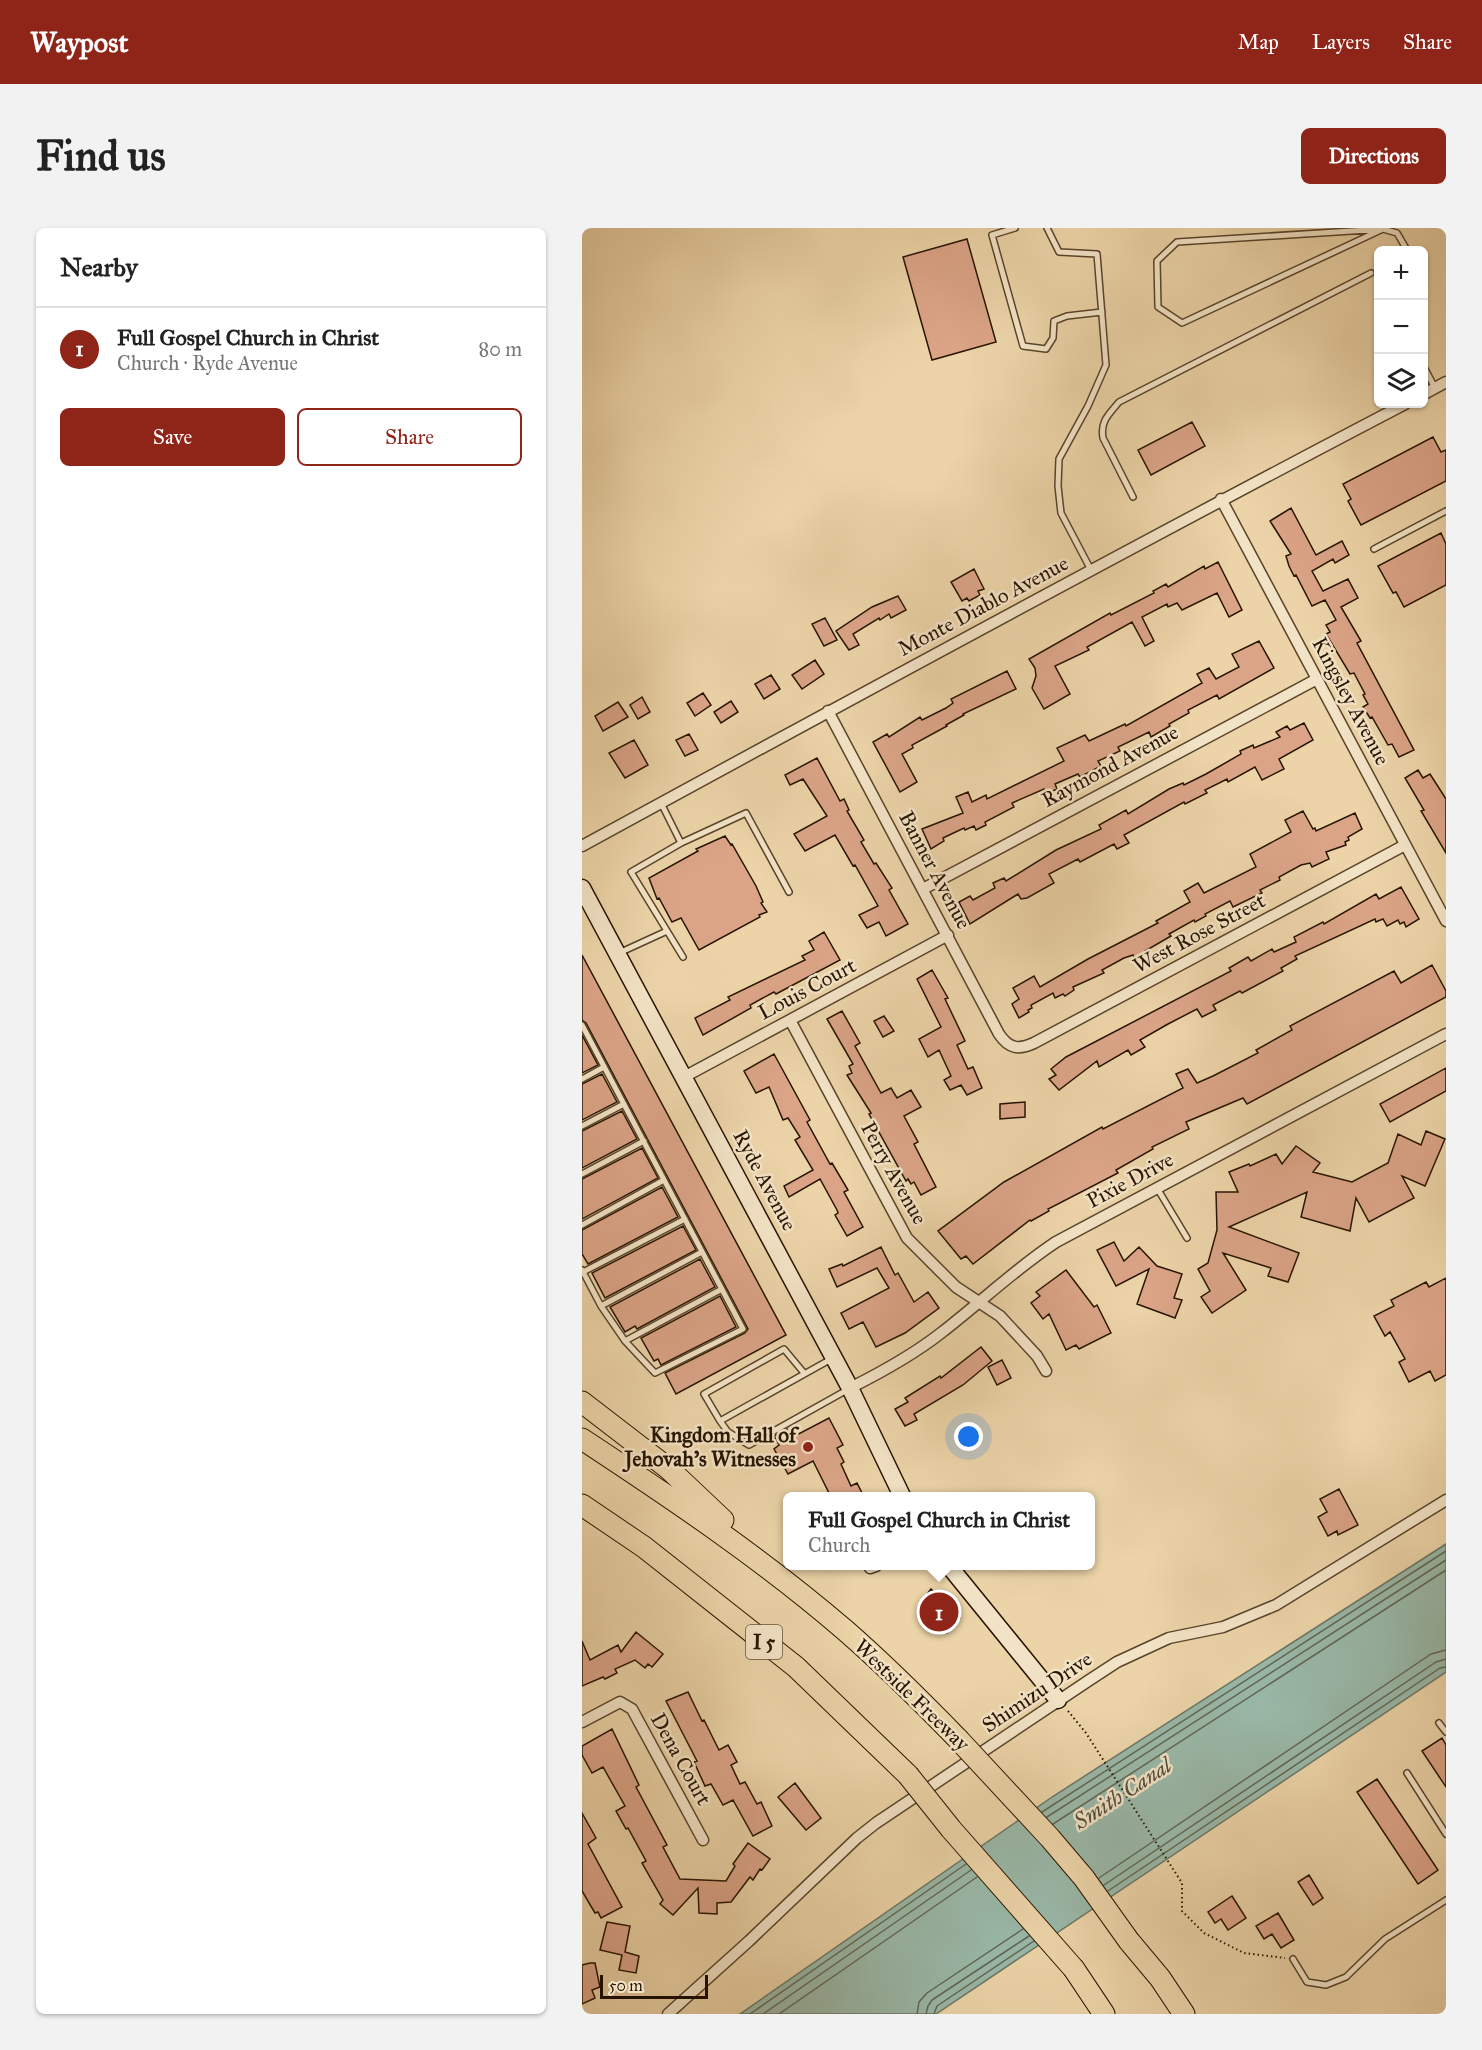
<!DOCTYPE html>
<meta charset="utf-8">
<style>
body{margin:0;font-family:"IM FELL Great Primer",serif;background:#f2f2f2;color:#222}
.controls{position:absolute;right:18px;top:18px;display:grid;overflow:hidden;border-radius:9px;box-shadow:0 2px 4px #0004}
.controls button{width:54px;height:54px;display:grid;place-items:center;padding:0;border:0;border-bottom:2px solid #e0e0e0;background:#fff;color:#222;font:30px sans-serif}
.scale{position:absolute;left:18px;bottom:15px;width:108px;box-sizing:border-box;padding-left:6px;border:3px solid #271400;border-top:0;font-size:16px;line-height:21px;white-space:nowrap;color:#271400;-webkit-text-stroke:4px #f3e3c6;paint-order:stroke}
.you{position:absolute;left:387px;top:1209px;width:21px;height:21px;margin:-15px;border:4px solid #fff;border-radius:50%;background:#1a73e8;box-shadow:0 0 0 9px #1a73e833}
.badge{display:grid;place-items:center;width:39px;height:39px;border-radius:50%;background:#8f2418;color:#fff;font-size:20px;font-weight:700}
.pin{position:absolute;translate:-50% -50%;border:3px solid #fff;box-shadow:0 2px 6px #0006}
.popup{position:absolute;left:201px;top:1264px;width:312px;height:78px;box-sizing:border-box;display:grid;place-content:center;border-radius:9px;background:#fff;filter:drop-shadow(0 2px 4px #0005);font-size:20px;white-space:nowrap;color:#767676}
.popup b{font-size:22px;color:#222}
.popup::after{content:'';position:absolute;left:50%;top:100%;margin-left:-12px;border:12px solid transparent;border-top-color:#fff}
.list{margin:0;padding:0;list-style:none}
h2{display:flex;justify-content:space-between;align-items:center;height:78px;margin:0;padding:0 24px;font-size:26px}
h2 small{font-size:20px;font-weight:400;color:#767676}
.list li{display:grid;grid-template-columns:39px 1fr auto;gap:18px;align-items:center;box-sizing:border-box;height:84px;padding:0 24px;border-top:2px solid #e0e0e0}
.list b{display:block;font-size:22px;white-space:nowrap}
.list p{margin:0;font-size:20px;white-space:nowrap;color:#767676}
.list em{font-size:20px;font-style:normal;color:#767676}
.actions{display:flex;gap:12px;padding:18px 24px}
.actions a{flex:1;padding:14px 0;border:2px solid #8f2418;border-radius:9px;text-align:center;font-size:21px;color:#8f2418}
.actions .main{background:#8f2418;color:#fff}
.icon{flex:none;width:33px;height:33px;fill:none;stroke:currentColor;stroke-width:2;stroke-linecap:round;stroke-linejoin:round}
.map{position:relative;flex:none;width:864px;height:1786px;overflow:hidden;border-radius:9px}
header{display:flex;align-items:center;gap:36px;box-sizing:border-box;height:84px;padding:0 30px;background:#8f2418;color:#fff}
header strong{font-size:28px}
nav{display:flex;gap:33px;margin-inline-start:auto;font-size:21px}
.intro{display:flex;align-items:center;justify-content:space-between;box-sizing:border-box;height:144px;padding:0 36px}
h1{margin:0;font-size:42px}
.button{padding:15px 27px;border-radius:9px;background:#8f2418;color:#fff;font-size:21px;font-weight:700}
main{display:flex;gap:36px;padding:0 36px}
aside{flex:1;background:#fff;border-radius:9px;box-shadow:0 2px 4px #0004}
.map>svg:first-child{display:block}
.water{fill:#99b8a8;stroke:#6b7665;stroke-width:1.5}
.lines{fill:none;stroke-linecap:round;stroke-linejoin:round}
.shore{stroke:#606654;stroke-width:1.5}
.building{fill:#dba487;stroke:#271400;stroke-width:1.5}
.lane-casing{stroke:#58442a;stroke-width:8}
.street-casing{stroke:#58442a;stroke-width:13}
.secondary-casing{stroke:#271400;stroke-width:19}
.highway-casing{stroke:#271400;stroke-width:23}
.path{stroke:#271400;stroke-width:2;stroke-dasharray:1.5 3;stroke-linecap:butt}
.lane{stroke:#f3e3c6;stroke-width:5}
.street{stroke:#f3e3c6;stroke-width:10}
.secondary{stroke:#f3e3c6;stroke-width:16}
.highway{stroke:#ecd4a8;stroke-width:21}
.highway-bridge-casing{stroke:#271400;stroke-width:23;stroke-linecap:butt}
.highway-bridge{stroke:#ecd4a8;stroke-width:21}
.poi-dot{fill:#8f2418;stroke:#f3e3c6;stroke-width:2}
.labels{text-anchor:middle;stroke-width:5;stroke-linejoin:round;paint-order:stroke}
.shield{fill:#f3e3c6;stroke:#64523b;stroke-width:1.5}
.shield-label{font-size:20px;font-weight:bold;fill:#271400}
.street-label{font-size:21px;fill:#271400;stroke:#f3e3c6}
.poi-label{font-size:21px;font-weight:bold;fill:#271400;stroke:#f3e3c6;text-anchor:end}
.water-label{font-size:22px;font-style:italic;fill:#4f4d3b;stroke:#f3e3c6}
</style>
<header>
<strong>Waypost</strong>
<nav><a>Map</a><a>Layers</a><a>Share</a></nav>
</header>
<div class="intro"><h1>Find us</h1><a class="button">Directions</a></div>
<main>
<aside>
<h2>Nearby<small></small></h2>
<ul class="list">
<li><span class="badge">1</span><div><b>Full Gospel Church in Christ</b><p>Church · Ryde Avenue</p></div><em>80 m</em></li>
</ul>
<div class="actions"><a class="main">Save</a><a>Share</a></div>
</aside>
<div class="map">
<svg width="864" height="1786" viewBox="0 0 864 1786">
<rect width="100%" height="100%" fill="#ecd4a8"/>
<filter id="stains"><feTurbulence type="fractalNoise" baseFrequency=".00333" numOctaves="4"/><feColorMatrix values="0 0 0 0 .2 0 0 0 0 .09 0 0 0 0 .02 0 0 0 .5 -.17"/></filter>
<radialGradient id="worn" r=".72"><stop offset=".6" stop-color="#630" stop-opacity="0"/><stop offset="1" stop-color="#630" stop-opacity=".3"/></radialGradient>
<path class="water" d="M864 1316V1444L354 1786H158L470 1569Z"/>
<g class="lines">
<path class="shore" d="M460 1584 864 1323
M465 1589 864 1332
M471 1596 864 1342
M517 1650 849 1426 864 1422
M522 1657 854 1434 864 1431
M526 1663 858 1440 864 1439
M168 1786 384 1636
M181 1786 389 1642
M197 1786 395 1649
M335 1786 337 1774 345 1765 441 1701
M344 1786 346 1778 350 1772 447 1708
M352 1786 355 1778 452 1713"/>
</g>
<path class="building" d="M385 11 414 114 350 132 321 29Z
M610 194 623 218 569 247 556 222Z
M851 209 859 224 864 222V253L779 297 766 273 769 271 761 256Z
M709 280 734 327 760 313 767 327 753 335 751 331 730 343 741 363 766 351 776 370 759 379 779 413 775 415 832 522 817 529 810 516 806 517 790 489 788 490 781 479 786 476 781 467 783 466 772 445 768 446 744 406 748 404 744 397 754 392 743 372 730 378 714 347 712 348 707 338 704 328 709 326 688 293Z
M859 305 864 316V357L822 379 814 364 811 365 796 338Z
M636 334 660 382 647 389 635 365 600 382 595 375 586 379 585 376 560 389 572 413 563 418 550 394 505 419 507 422 473 438 488 466 462 481 450 460 454 448 453 440 447 431 528 385 529 387 572 365 571 363 584 356 586 359 622 338 623 341Z
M392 341 402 361 396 363 398 367 387 373 385 370 380 373 369 354Z
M316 368 324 382 309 390 307 386 298 392 297 390 271 406 277 417 267 422 254 403 290 379Z
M243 390 255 412 242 418 230 396Z
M677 413 692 440 637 471 635 467 606 482 607 485 587 496 588 498 569 509 567 504 536 519 538 523 516 533 519 538 498 549 496 546 473 556 475 561 464 566 462 561 430 575 432 579 403 594 404 597 394 602 392 598 383 602 382 600 361 610 362 613 349 621 340 601 381 585 374 569 386 564 390 574 404 567 405 571 482 533 475 520 503 507 507 513 543 496 544 498 620 455 615 446 627 440 634 451 657 439 650 426Z
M233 432 242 446 220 461 210 447Z
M425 443 434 461 381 486 382 487 364 497 365 498 330 517 331 520 320 526 335 554 318 564 291 514 305 506 307 509 338 489 340 492 364 480 371 475 369 471Z
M189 447 198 461 182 471 173 456Z
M121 465 129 477 113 488 105 475Z
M60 469 68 484 56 491 48 477Z
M149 473 156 484 139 495 132 484Z
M36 474 46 489 21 503 13 488Z
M722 495 731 512 697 531 702 541 680 552 673 539 646 554 645 551 623 562 625 565 603 576 602 574 542 607 547 615 535 621 532 616 498 634 496 631 467 646 472 655 445 670 439 671 436 666 388 696 377 674 388 668 391 672 413 660 411 655 422 650 424 653 474 622 519 601 517 597 544 582 546 586 587 561 601 555 602 557 624 546 659 526 658 523 671 517 672 520 698 509 694 504 705 498 708 502Z
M107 506 116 522 103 528 94 512Z
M52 512 66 537 43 550 27 525Z
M235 530 258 573 262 571 267 582 265 583 282 612 279 614 292 636 294 635 310 660 307 662 326 696 304 708 297 694 285 700 277 687 296 678 273 637 271 638 253 607 223 623 212 606 245 588 221 551 208 557 203 547Z
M836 542 841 550 848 546 864 571V625L839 583 842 582 823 550Z
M721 583 731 601 733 600 734 603 773 585 780 601 766 609 767 612 763 614 764 617 744 624 747 631 730 639 728 635 719 637 697 649 698 652 678 662 680 665 651 679 648 673 623 686 624 688 613 694 612 692 587 706 589 708 563 723 564 725 553 732 551 727 542 730 520 742 522 745 491 759 492 762 483 768 481 766 473 770 471 765 449 777 450 780 446 782 447 784 437 790 430 776 437 771 431 760 452 748 458 759 506 731 576 695 574 693 608 674 602 663 616 655 622 665 674 639 668 626 709 604 703 592Z
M143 608 149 617 150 616 174 658 181 674 179 675 185 684 177 687 178 689 117 722 99 690 90 694 77 670 75 671 67 650 116 623 114 621Z
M819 659 837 691 824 699 822 694 818 696 816 692 805 698 801 691 794 694 793 691 713 728 715 731 699 740 701 743 660 765 658 763 631 777 634 782 620 789 615 781 586 796 558 812 563 819 549 827 546 822 517 839 515 833 477 862 467 851 474 847 469 841 484 829 649 743 647 740 666 729 669 733 690 721 692 724 714 714 712 709 741 694 742 696 794 666 797 671Z
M242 704 258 732 194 766 192 764 168 777 169 780 121 807 113 790 148 772 146 769 223 732 220 728 232 722 227 713Z
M0 727 204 1107 94 1166 83 1145 163 1105 166 1101 4 795 0 792Z
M850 737 864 763V769L665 876 661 870 604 894 607 901 570 919 571 921 534 942 536 945 466 981 467 983 449 993 448 992 391 1036 384 1028 379 1031 356 1003 422 954 520 899 521 901 601 860 594 846 606 841 615 855 631 848 676 825 674 822 710 802 708 798 812 743 819 755Z
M350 742 366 770 363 771 383 813 375 817 386 841 391 839 400 860 385 867 379 857 368 862 362 852 369 848 357 822 346 829 337 811 359 799 335 751Z
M260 783 278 815 273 818 299 865 309 860 315 870 329 862 339 879 322 888 336 914 332 916 354 959 339 967 332 954 329 956 326 951 324 953 287 886 289 885 265 847 270 845 267 838 271 836 245 791Z
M302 788 312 803 301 809 292 793Z
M0 807 16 837 0 845Z
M192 826 228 892 225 894 248 936 250 935 266 962 262 964 281 999 265 1008 253 987 256 985 255 982 238 951 207 969 202 958 231 942 213 912 218 909 206 890 201 892 187 859 174 865 162 843Z
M864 840V863L808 894 798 876Z
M20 846 35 874 0 892V856Z
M443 874V889L418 891V876Z
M40 883 55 911 0 940V903Z
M844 903 863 911 843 958 820 948 832 970 787 994 774 970 768 1003 719 989 725 964 647 999 717 1025 706 1054 686 1048 689 1040 641 1025 664 1062 630 1085 619 1069 628 1063 616 1041 626 1035 635 1002 634 964H656L647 944 667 936 668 938 694 926 700 936 714 918 738 935 731 944 770 954 806 935 816 906 839 917Z
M60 920 76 950 0 991V951Z
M80 959 96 989 6 1036 0 1026V1002Z
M101 998 114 1022 23 1070 10 1045Z
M532 1014 542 1033 557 1019 575 1038 600 1046 592 1070 600 1072 593 1090 555 1076 567 1041 534 1058 515 1022Z
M299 1019 313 1047 316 1045 332 1074 346 1064 357 1080 323 1105 294 1119 281 1094 267 1101 259 1085 307 1060 295 1040 255 1059 247 1041 260 1036 261 1038Z
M118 1031 133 1059 55 1101 53 1098 43 1104 28 1079Z
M484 1042 512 1079 515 1077 529 1105 497 1121 494 1117 484 1122 467 1086 461 1091 449 1075 458 1068 454 1064Z
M864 1050V1147L853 1153 848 1143 827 1154 817 1134 823 1131 808 1104 803 1108 792 1088 812 1078 809 1072 844 1054 847 1059Z
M138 1068 154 1099 79 1137 76 1131 72 1133 59 1110Z
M399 1119 410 1133 381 1157 332 1186 335 1192 323 1198 313 1181 326 1174 323 1170 358 1148 359 1150Z
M420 1132 429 1150 415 1157 406 1139Z
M247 1190 261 1217 255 1220 262 1234 259 1236 269 1258 275 1255 282 1269H249L231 1233 206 1246 192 1221 197 1217 192 1208 205 1201 209 1210Z
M757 1261 776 1297 756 1307 755 1303 746 1308 736 1289 745 1284 738 1271Z
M349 1361 378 1390 365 1405 336 1379Z
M54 1404 81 1426 70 1439 66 1436 63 1440 53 1432 33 1441 35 1445 23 1451 21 1449 0 1458V1413L8 1432 36 1417 39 1424Z
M106 1464 120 1493 122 1492 137 1522 146 1517 155 1534 149 1537 158 1556 163 1554 175 1576 179 1574 190 1598 171 1608 151 1572 141 1577 129 1556 123 1558 112 1534 115 1533 84 1473Z
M30 1501 57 1557 54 1559 85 1617 81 1619 98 1651 144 1653 153 1638 151 1636 166 1615 188 1631 180 1642 178 1641 171 1652 168 1649 149 1674 135 1675V1686L117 1685 116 1660 91 1687 78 1676 81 1672 60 1635 64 1633 46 1600 44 1601 34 1583 43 1578 21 1539 10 1545 0 1527V1518Z
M860 1510 864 1517V1559L840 1523Z
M795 1551 856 1642 836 1656 775 1564Z
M213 1555 239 1590 224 1602 196 1569Z
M0 1585 14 1610 6 1616 40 1679 19 1690 16 1684 13 1685 0 1663Z
M727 1647 741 1670 731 1677 716 1654Z
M650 1668 664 1690 646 1702 639 1691 633 1695 626 1684Z
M696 1685 712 1712 699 1720 690 1706 682 1711 674 1698Z
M25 1694 48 1698 43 1724 57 1728 54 1745 37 1742 40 1727 18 1722Z
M8 1735H13L18 1759 10 1762 13 1770 0 1776V1737Z"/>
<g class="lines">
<g class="lane-casing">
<path id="lane" d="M433 0 410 7 441 118 464 121 471 110 472 93 485 88 520 84
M465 0 477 24 515 26 524 137 506 178 477 231 476 258 479 285 509 342
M801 1 600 95 576 79 575 33 595 14 801 1 815 5 825 22
M842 139 853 160
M551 269 521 210C518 193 527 186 537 174L789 45
M792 321 864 283
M79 575 99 615 164 585 207 664
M99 615 49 644 101 729
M37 725 85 703
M0 797 161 1101 73 1145 43 1113 19 1078 0 1042
M0 851 22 839
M0 898 42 876
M0 946 62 913
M575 960 605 1010
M0 997 82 952
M1 1044 103 991
M19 1078 120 1024
M43 1113 140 1061
M251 1130 138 1193 146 1204 167 1217 265 1162
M138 1193 122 1166 202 1121 222 1145
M857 1495 864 1504
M825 1545 864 1606
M711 1731 725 1754 744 1757 764 1749 803 1711 864 1672"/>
</g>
<g class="street-casing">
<path id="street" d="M842 166 864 154
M639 271 864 693
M246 483 417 806C427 821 437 822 452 815L823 617
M0 618C273 469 547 320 823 176
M341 661 735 451
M208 792 325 1010 374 1059 418 1088 455 1128 464 1143
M102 849 366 707
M268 1160C300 1144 331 1127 359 1105 398 1075 433 1041 474 1014L864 806
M288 1340 294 1338
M0 1494 38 1474 50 1481 121 1612
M86 1786 167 1713 275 1610 294 1595 506 1453 535 1434 587 1410 641 1399 694 1377 864 1272"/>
</g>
<g class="secondary-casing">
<path id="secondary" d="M0 660 268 1160 320 1268
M367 1338 476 1472"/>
</g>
<g class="highway-casing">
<path id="highway" d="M0 1174 87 1241 141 1292
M0 1211C91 1271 182 1332 264 1403 303 1437 340 1474 376 1511
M0 1277 62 1319 214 1439 326 1547
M547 1713 578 1750 602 1786
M492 1741 522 1786"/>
</g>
<path class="path" d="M486 1483 504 1505 600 1655V1683L622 1705 662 1725 703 1730"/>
<use href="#lane" class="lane"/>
<use href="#street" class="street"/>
<use href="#secondary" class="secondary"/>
<use href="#highway" class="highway"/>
<g class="highway-bridge-casing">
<path id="highway-bridge" d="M376 1511 468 1610 502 1650 547 1713
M326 1547 369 1601 492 1741"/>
</g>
<use href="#highway-bridge" class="highway-bridge"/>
</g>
<circle class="poi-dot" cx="226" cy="1219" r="6"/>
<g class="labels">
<rect class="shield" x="164" y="1397" width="36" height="34" rx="4.5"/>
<g class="shield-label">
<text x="182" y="1421">I 5</text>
</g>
<g class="street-label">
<text transform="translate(401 378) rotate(-28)" y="7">Monte Diablo Avenue</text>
<text transform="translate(769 473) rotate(62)" y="7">Kingsley Avenue</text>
<text transform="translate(528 538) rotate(-28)" y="7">Raymond Avenue</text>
<text transform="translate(353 642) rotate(62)" y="7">Banner Avenue</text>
<text transform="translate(617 705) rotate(-28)" y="7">West Rose Street</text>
<text transform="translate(225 761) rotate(-28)" y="7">Louis Court</text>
<text transform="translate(312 945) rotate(61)" y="7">Perry Avenue</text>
<text transform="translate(183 952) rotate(62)" y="7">Ryde Avenue</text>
<text transform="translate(548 952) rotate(-28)" y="7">Pixie Drive</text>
<text transform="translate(455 1464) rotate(-34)" y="7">Shimizu Drive</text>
<text transform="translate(330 1467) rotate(44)" y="7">Westside Freeway</text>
<text transform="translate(99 1531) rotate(61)" y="7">Dena Court</text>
</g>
<g class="poi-label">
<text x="214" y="1214">Kingdom Hall of<tspan x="214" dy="24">Jehovah's Witnesses</tspan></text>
</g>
<g class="water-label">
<text transform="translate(540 1565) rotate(-33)" y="8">Smith Canal</text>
</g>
</g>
<rect width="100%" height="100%" filter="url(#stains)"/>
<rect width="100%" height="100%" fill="url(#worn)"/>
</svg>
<div class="controls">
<button>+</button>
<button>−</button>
<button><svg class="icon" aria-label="layers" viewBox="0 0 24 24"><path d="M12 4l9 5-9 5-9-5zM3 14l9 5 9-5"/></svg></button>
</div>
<div class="scale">50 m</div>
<div class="you"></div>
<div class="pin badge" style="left:357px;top:1384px">1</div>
<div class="popup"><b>Full Gospel Church in Christ</b>Church</div>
</div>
</main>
